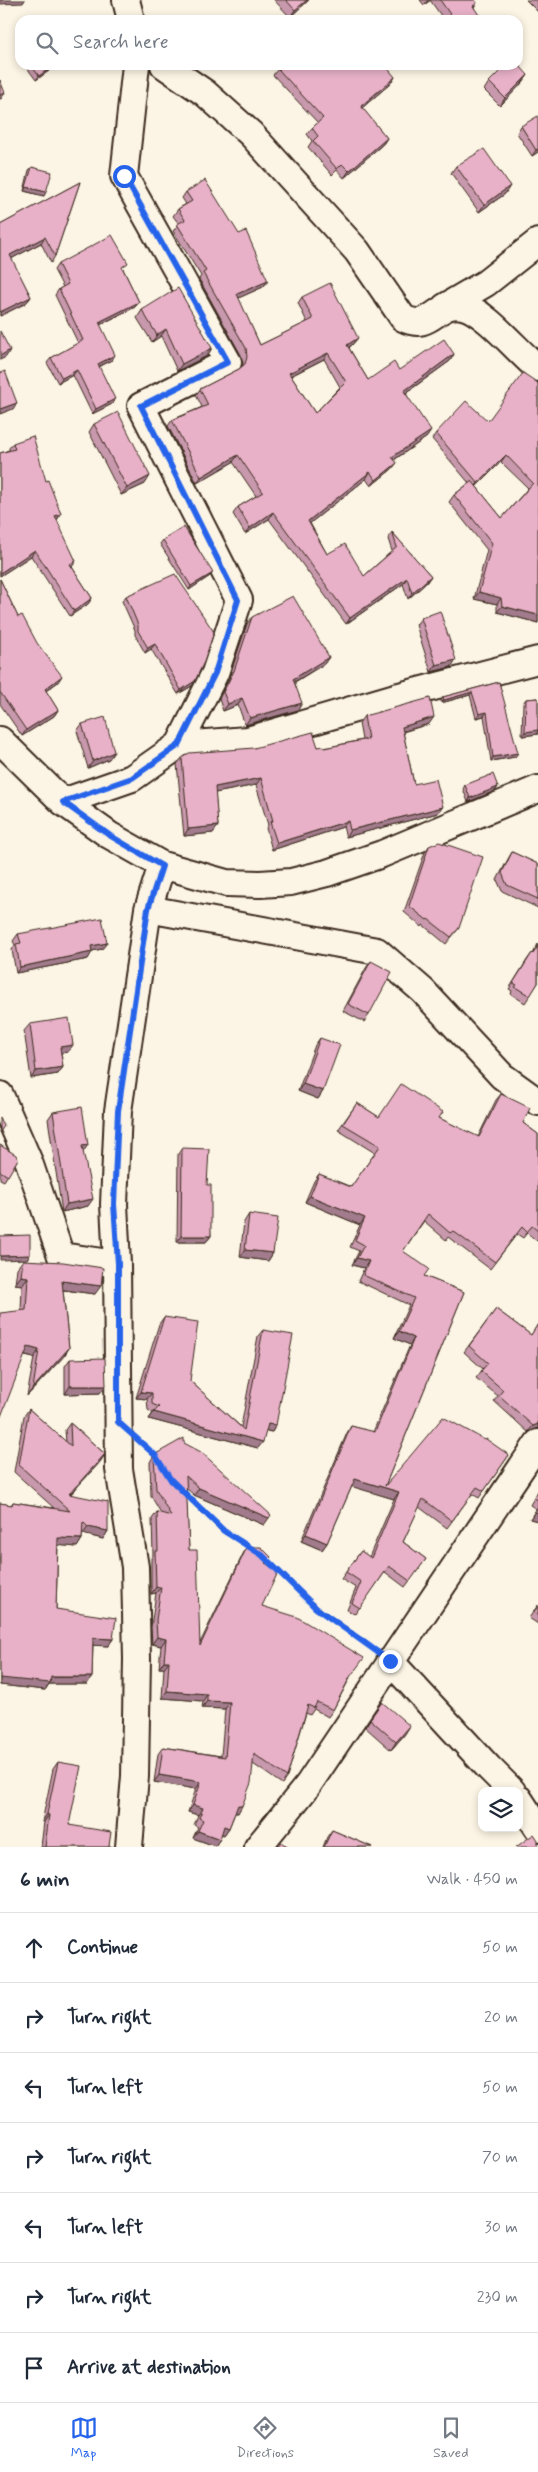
<!DOCTYPE html>
<meta charset="utf-8">
<style>
body{margin:0;font-family:Mynerve,sans-serif;background:#f6f6f7;color:#1f2937}
.controls{position:absolute;right:15px;bottom:15px;display:grid;overflow:hidden;border-radius:10px;box-shadow:0 2px 8px #0003}
.controls button{width:45px;height:45px;display:grid;place-items:center;padding:0;border:0;border-bottom:1px solid #e0e1e3;background:#fff;color:#1f2937;font:25px sans-serif}
.stop{position:absolute;width:15px;height:15px;margin:-11px;border:4px solid #2563eb;border-radius:50%;background:#fff}
.stop.end{background:#2563eb;border-color:#fff;box-shadow:0 1px 5px #0008}
.list{margin:0;padding:0;list-style:none}
h2{display:flex;justify-content:space-between;align-items:center;height:65px;margin:0;padding:0 20px;font-size:21px}
h2 small{font-size:16px;font-weight:400;color:#747a83}
.list li{display:grid;grid-template-columns:32px 1fr auto;gap:15px;align-items:center;box-sizing:border-box;height:70px;padding:0 20px;border-top:1px solid #e0e1e3}
.list b{display:block;font-size:19px;white-space:nowrap}
.list em{font-size:16px;font-style:normal;color:#747a83}
.icon{flex:none;width:28px;height:28px;fill:none;stroke:currentColor;stroke-width:2;stroke-linecap:round;stroke-linejoin:round}
.map{position:relative;flex:none;width:538px;height:1847px;overflow:hidden}
.search{position:absolute;background:#fff;box-shadow:0 2px 8px #0003;left:15px;right:15px;top:15px;height:55px;display:flex;align-items:center;gap:12px;box-sizing:border-box;padding:0 18px;border-radius:15px;color:#747a83;font-size:19px}
.sheet{height:555px;background:#fff}
nav{display:flex;justify-content:space-around;align-items:center;box-sizing:border-box;height:70px;border-top:1px solid #e0e1e3;background:#fff;font-size:14px;color:#747a83}
nav a{display:grid;justify-items:center;gap:2px}
nav .on{color:#2563eb}
.map>svg:first-child{display:block}
.lines{fill:none;stroke-linecap:round;stroke-linejoin:round}
.street-casing{stroke:#3b2a1e;stroke-width:30}
.path{stroke:#3b2a1e;stroke-width:3;stroke-dasharray:4 4;stroke-linecap:butt}
.street{stroke:#fcf5e5;stroke-width:26}
.wall{fill:#c898ac;stroke:#3b2a1e;fill-rule:evenodd}
.shaded-wall{fill:#a27c8c;stroke:#3b2a1e}
.building{fill:#e8b1c8;stroke:#3b2a1e;fill-rule:evenodd}
.route{stroke:#2563eb;stroke-width:6}
</style>
<div class="map">
<svg width="538" height="1847" viewBox="0 0 538 1847">
<rect width="100%" height="100%" fill="#fcf5e5"/>
<filter id="ink" filterUnits="userSpaceOnUse"><feTurbulence type="fractalNoise" baseFrequency=".02" numOctaves="2"/><feDisplacementMap in="SourceGraphic" scale="10" xChannelSelector="R" yChannelSelector="G"/><feConvolveMatrix kernelMatrix="1 2 1 2 8 2 1 2 1" color-interpolation-filters="sRGB"/></filter>
<g filter="url(#ink)">
<g class="lines">
<g class="street-casing">
<path id="street" d="M126 0 131 20
M136 65 124 176 228 362 141 406 239 600 215 673 179 745
M164 65 205 93 251 134 357 251 403 318C432 333 436 300 463 306 485 311 519 353 538 368
M445 307 486 283 538 242
M0 740 63 802 109 835 162 865 226 883 260 884 291 882 327 873 382 854 538 789
M63 802 132 778 179 745 248 740 399 696 538 660
M148 909 377 951 423 991 502 1076 538 1102
M0 1095 29 1162 61 1256 117 1264
M390 1661 489 1768 512 1791
M519 1799 538 1828
M129 1847 135 1776 137 1659 135 1567 119 1469 117 1264 114 1204 118 1111 148 909 162 865
M258 1847 308 1785 538 1443"/>
</g>
<path class="path" d="M145 1446 156 1457
M185 1493 223 1531 253 1549
M266 1559 316 1607 370 1646"/>
<use href="#street" class="street"/>
</g>
<path class="wall" d="M274 0H309L290 17Z
M420 0H475L477 3 474 7 476 20H444L430 0 424 5Z
M526 0H538V12Z
M25 65H55L53 68 36 80Z
M278 69 395 77 391 83 362 108 387 138 383 144 344 178 337 170 332 175 308 147 312 141 307 134 312 128 318 123 273 75Z
M528 75 523 82 500 106 484 90 489 82Z
M521 126 538 152 532 156 517 133Z
M456 166 505 194 479 212 451 173Z
M32 167 44 196 24 191 29 170Z
M80 182 55 256 51 263 41 243 11 259 31 297 26 303 0 316V225Z
M186 192 268 281 263 287 238 298 260 345 307 322 298 303 302 297 353 344 349 348 368 380 454 354 450 361 406 393 427 437 394 460 392 469 371 486 366 479 310 523 327 554 364 576 392 551 388 539 392 532 431 576 426 583 408 599 403 584 346 624 269 519 245 534 233 514 238 507 256 496 233 462 197 483 168 426 172 420 202 407 196 395 200 389 239 369 242 367 243 363 241 355 199 279 201 276 173 231 179 224 173 216 178 209 186 204 182 198ZM324 359 340 387 315 413 291 376Z
M58 264 124 269H123L139 302 135 307 100 325 112 360 99 367 112 404 92 414 73 375 58 383 47 363 51 358 78 343 55 295 59 289 63 287 54 270Z
M142 310 212 348 207 356 177 371 161 336 152 342 137 318Z
M538 383V623L497 612V604L474 599 487 550 449 502 454 495 469 483 432 439 436 433 488 421ZM501 462 528 488 502 518 476 486Z
M94 424 145 484 121 495 89 432Z
M13 443 46 481 61 514 57 520 72 567 92 598 88 604 70 616 31 556 0 576V453L9 450V448Z
M163 540 210 576 189 590 160 544Z
M0 579 18 617 58 682 46 691 58 710 54 716 22 736 0 704Z
M126 596 192 686 178 694 151 649 145 653 135 635V630L122 601Z
M252 617 329 657 324 664 295 682 298 710 245 725 238 705 223 711 219 699 229 678 247 624Z
M421 618 451 667 431 672 416 625Z
M499 682 515 757 491 761 484 716 476 718 470 695 441 703V701L443 697Z
M538 698V734L522 736 523 703 526 699Z
M364 716 429 724 403 732 414 784 443 807 438 813 346 837 343 827 272 850 266 828 268 825 256 785 215 793 218 826 213 833 184 836 177 764 182 758 318 747 324 748 362 740 359 723Z
M82 724 109 759 88 768 77 731Z
M465 785 498 787 495 791 468 802 463 789Z
M429 846 459 928 446 944 423 925 422 927 404 912 425 852Z
M512 852 538 864V908L502 891 497 880 508 859Z
M18 934 102 949 92 951 88 959 16 973 12 950 15 945 13 941Z
M538 944V983L525 1003 511 994 512 991 509 989 527 960 532 953 533 954Z
M371 961 369 1015 364 1022 343 1011 366 968Z
M30 1024 68 1052 61 1053 63 1067 58 1074 31 1078 24 1031Z
M320 1038 323 1091 318 1099 298 1091 315 1045Z
M501 1094 523 1123 538 1134V1240L537 1241 527 1233 523 1238 517 1234 490 1269 448 1237 446 1240 424 1221 403 1251 424 1276 464 1292 385 1486 509 1455 479 1498 472 1494 447 1528 419 1507 403 1542 426 1559 405 1587 385 1572 355 1614 347 1610 356 1588 341 1579 361 1551 369 1557 394 1499 352 1486 327 1543 322 1550 301 1541 347 1433 351 1426 373 1432 410 1345 394 1338 409 1305 358 1281 364 1268 352 1265 359 1251 350 1247 360 1225 305 1202 314 1181 319 1174 351 1187 375 1153 338 1130 357 1103 379 1117 439 1118 478 1137 496 1100Z
M53 1112 83 1152 88 1206 62 1212 48 1119Z
M0 1145 18 1159 4 1181 0 1179Z
M182 1148 207 1185 211 1236 206 1242H177L178 1154Z
M249 1214 273 1253 268 1261 240 1257 244 1222Z
M23 1260 95 1294 63 1290 69 1348 64 1356 27 1396 34 1358 25 1356 21 1311 22 1285 15 1284 17 1268Z
M496 1309 531 1335 538 1324V1428L528 1432 494 1401 498 1396 476 1378 483 1369 464 1352Z
M164 1317 190 1381 241 1427 258 1336 263 1330 276 1425 272 1432 266 1431 258 1448 149 1419 153 1413 148 1410 147 1399 136 1398 159 1324Z
M70 1359 100 1393 65 1394V1366Z
M29 1409 66 1442 65 1430 70 1423 105 1454 100 1462 71 1494 108 1531 103 1539 83 1534 82 1533V1539L77 1547 58 1545 56 1609 113 1639 108 1646 93 1645 92 1677 87 1684H49L45 1690 0 1685V1503L11 1505 13 1502 54 1508 14 1472 24 1416Z
M184 1443 264 1525 194 1495 186 1488 189 1550 200 1643 243 1554 247 1547 267 1564 262 1606 350 1678 333 1710 328 1717 314 1709 310 1715 306 1713 287 1777 282 1784 253 1764 238 1813H235L229 1828 224 1835 221 1834 220 1839 215 1846 193 1838 198 1827 194 1825 198 1815 188 1812 196 1789 154 1782 158 1754 163 1747 221 1756 225 1709 202 1708 203 1701 162 1698 164 1668H159L161 1646 152 1644 151 1627 156 1593 151 1594V1558L153 1555 152 1519 157 1512 161 1513 151 1496 150 1462 154 1455Z
M538 1491V1521L530 1519 536 1509 530 1505Z
M538 1605V1624L529 1618Z
M382 1702 405 1734 391 1750 365 1727Z
M58 1762 69 1825 109 1846 113 1847H41L44 1822H42L53 1769Z
M332 1830 372 1847H323L327 1837Z"/>
<path class="shaded-wall" d="M0 0H25L23 3 0 4Z
M307 0H309L290 17 295 10Z
M428 0H431L424 5Z
M55 65 53 68 36 80 39 76Z
M528 75 523 82 500 106 505 98Z
M395 77 391 83 356 113 361 106Z
M5 93 1 99H0V95Z
M387 138 383 144 344 178 349 171Z
M538 149V152L532 156 536 150Z
M510 186 505 194 479 212 484 205Z
M26 187 46 192 44 196 24 191Z
M45 237 41 243 5 262 10 255Z
M268 281 263 287 232 301 237 294Z
M31 297 26 303 0 316V312Z
M139 302 135 307 95 327 99 322Z
M166 329 161 336 152 342 157 335Z
M358 338 353 344 343 352 347 345Z
M212 348 207 356 177 371 182 364Z
M10 350 6 357 0 360V356Z
M328 353 324 359 284 379 289 373Z
M454 354 450 361 400 397 404 391Z
M115 355 112 360 94 369 98 364Z
M77 370 73 375 58 383 62 378Z
M115 399 112 404 92 414 96 409Z
M17 403 13 409 0 414V409Z
M431 431 427 437 388 464 392 457Z
M238 455 233 462 197 483 201 477Z
M506 455 501 462 474 489 478 483Z
M397 463 392 469 371 486 376 480Z
M370 472 366 479 304 528 308 521Z
M150 476 145 484 121 495 127 488Z
M273 512 269 519 245 534 250 528Z
M61 514 56 520 55 516Z
M35 550 31 556 0 576V573Z
M76 561 72 567 65 570 70 564Z
M213 573 210 576 189 590 191 586Z
M431 576 426 583 408 599 412 593Z
M407 578 403 584 346 624 350 618Z
M479 592 501 598 497 604 474 599Z
M92 598 88 604 70 616 74 611Z
M502 606 538 615V623L497 612Z
M155 644 151 649 145 653 148 648Z
M329 657 324 664 289 685 293 679Z
M456 660 451 667 431 672 436 665Z
M62 676 58 682 40 695 45 689Z
M195 681 192 686 178 694 181 690Z
M472 692 470 695 441 703 444 700Z
M242 698 238 705 223 711 228 704Z
M302 703 298 710 245 725 250 718Z
M58 710 54 716 22 736 26 730Z
M487 712 484 716 476 718 479 714Z
M434 717 429 724 397 733 402 727Z
M538 730V734L522 736 525 732Z
M114 752 109 759 88 768 93 761Z
M518 753 515 757 491 761 493 757Z
M261 778 256 785 210 794 215 787Z
M498 787 495 791 468 802 470 798Z
M443 807 438 813 346 837 350 830Z
M348 821 343 827 272 850 277 843Z
M218 826 213 833 184 836 188 829Z
M107 943 102 949 87 952 91 946Z
M92 952 88 959 16 973 20 967Z
M73 1045 68 1052 55 1054 60 1047Z
M63 1067 58 1074 31 1078 36 1071Z
M303 1084 323 1091 318 1099 298 1091Z
M88 1145 83 1152 82 1146Z
M310 1196 365 1218 360 1225 305 1202Z
M93 1199 88 1206 62 1212 67 1204Z
M181 1236H211L206 1242H177Z
M245 1250 273 1253 268 1261 240 1257Z
M30 1255 27 1259 0 1260V1256Z
M357 1258 369 1261 364 1268 352 1265Z
M21 1276 28 1277 22 1285 15 1284Z
M62 1281 101 1286 95 1294 57 1289Z
M399 1331 414 1338 410 1345 394 1338Z
M28 1347 39 1350 34 1358 22 1355Z
M69 1348 64 1356 27 1396 33 1388Z
M70 1386H106L100 1393 65 1394Z
M141 1392 152 1393 147 1399 136 1398Z
M154 1412 263 1442 258 1448 149 1419Z
M268 1424 276 1425 272 1432 263 1430Z
M538 1424V1428L528 1432 533 1426Z
M105 1454 100 1462 64 1501 69 1494Z
M355 1479 399 1492 394 1499 350 1486Z
M199 1488 269 1518 264 1525 194 1495Z
M535 1512 538 1513V1521L530 1519Z
M88 1527 108 1531 103 1539 83 1534Z
M306 1534 327 1543 322 1550 301 1541Z
M58 1538 82 1539 77 1547 53 1545Z
M156 1587H161L156 1593 151 1594Z
M157 1637 166 1639 161 1646 152 1644Z
M93 1638 113 1639 108 1646 88 1645Z
M164 1661H169L164 1668H159Z
M92 1677 87 1684H49L45 1690 0 1685V1678Z
M167 1691 207 1694 203 1701 162 1698Z
M207 1701 230 1702 225 1709 202 1708Z
M410 1726 405 1734 391 1750 396 1742Z
M159 1775 201 1782 196 1789 154 1782Z
M193 1805 203 1808 198 1815 188 1812Z
M238 1805 242 1806 238 1813 233 1812Z
M47 1814 49 1815 44 1822H42Z
M224 1826 229 1828 224 1835 220 1833Z
M198 1831 220 1839 215 1846 193 1838Z"/>
<path class="building" d="M286 0H307L295 10Z
M440 0H475L477 3 473 6 479 15 472 20H454Z
M518 64 528 75 505 98 489 82 506 65H518Z
M31 65H54L39 76Z
M282 65H385L395 77 361 106 387 138 349 171 342 164 337 169 313 141 318 136 312 128 323 118 278 69Z
M0 80 5 93 0 95Z
M538 116V149L536 150 521 126Z
M484 149 510 186 484 205 456 166Z
M32 167 52 172 46 192 26 187Z
M205 180 239 234 246 231 268 281 237 294 260 345 313 319 302 297 330 283 358 338 347 345 368 380 394 362 399 370 444 339 454 354 404 391 431 431 392 457 397 463 376 480 370 472 308 521 327 554 345 544 364 576 397 547 392 532 431 576 412 593 407 578 350 618 273 512 250 528 238 507 263 492 238 455 201 477 172 420 208 405 200 389 239 369 245 364 247 357 246 348 203 273 206 271 177 224 185 220 178 209 192 201 186 192ZM328 353 346 382 315 413 289 373Z
M80 182 55 256 45 237 10 255 31 297 0 312V225Z
M112 235 128 263 122 267 139 302 99 322 115 355 98 364 115 399 96 409 77 370 62 378 51 358 83 340 59 289 68 284 58 264Z
M178 288 212 348 182 364 166 329 157 335 142 310Z
M0 331 10 350 0 356Z
M5 371 17 403 0 409V373Z
M523 373 538 383V615L502 606 501 598 479 592 492 543 454 495 472 481 502 518 533 483 506 455 478 483 436 433 466 401 488 421Z
M118 412 150 476 127 488 94 424Z
M33 436 46 481 48 480 61 514 55 516 76 561 70 564 92 598 74 611 35 550 0 573V453L15 449 13 443Z
M184 527 213 573 191 586 163 540Z
M175 574 214 632 204 662 195 681 181 690 155 644 148 648 138 631V625L126 596Z
M0 579 18 617 22 615 37 643 62 676 45 689 58 710 26 730 0 692Z
M293 596 329 657 293 679 302 703 250 718 242 698 228 704 223 692 234 671 252 617Z
M440 611 456 660 436 665 421 618Z
M499 682 518 753 493 757 487 712 479 714 472 692 444 700 443 697Z
M430 698 434 717 402 727 414 784 436 779 443 807 350 830 348 821 277 843 270 822 273 821 261 778 215 787 218 826 188 829 182 758 189 753 254 748 313 732 318 747 324 746V748L368 739 364 716Z
M538 698V730L525 732 526 699Z
M105 717 114 752 93 761 82 724Z
M493 774 498 787 470 798 465 785Z
M439 842 483 857 459 928 451 937 428 919 427 920 409 906 429 846Z
M512 852 538 864V899L507 885 502 873Z
M102 918 107 943 91 946 92 952 20 967 16 944 21 943 18 934Z
M538 946V983L530 996 515 987 517 985 513 983 532 953 533 954Z
M371 961 392 972 369 1015 348 1004Z
M69 1018 73 1045 60 1047 63 1067 36 1071 30 1024Z
M320 1038 340 1045 323 1091 303 1084Z
M401 1084 443 1112 439 1118 479 1137 501 1094 530 1108 523 1123 538 1134V1231L532 1226 527 1232 522 1227 495 1262 453 1231 450 1233 428 1214 403 1251 429 1269 424 1276 464 1292 385 1486 443 1417 485 1440 486 1439 509 1455 484 1491 477 1487 452 1521 423 1499 403 1542 426 1559 410 1581 389 1566 360 1608 352 1603 361 1582 346 1572 361 1551 371 1558 399 1492 355 1479 327 1543 306 1534 351 1426 375 1432 414 1338 399 1331 414 1298 363 1275 369 1261 357 1258 364 1245 355 1240 365 1218 310 1196 319 1174 351 1187 380 1146 343 1124 357 1103 379 1117Z
M82 1107 88 1145 82 1146 93 1199 67 1204 53 1112Z
M0 1118 4 1126 0 1132Z
M0 1145 16 1155 18 1159 8 1176 0 1171Z
M182 1148 209 1149 207 1185H211V1236H181Z
M249 1214 278 1218 273 1253 245 1250Z
M30 1235V1255L0 1256V1236Z
M23 1260 63 1262 103 1268 101 1286 62 1281 69 1348 33 1388 39 1350 28 1347 0 1419V1313L26 1310 28 1277 21 1276Z
M496 1309 531 1335 538 1324V1424L533 1426 499 1395 503 1390 481 1371 488 1363 469 1346Z
M164 1317 198 1322 190 1381 244 1430 263 1330 293 1335 276 1425 268 1424 263 1442 154 1412 159 1407 152 1404V1393L141 1392Z
M105 1358 106 1386H70V1359Z
M29 1409 71 1446 70 1423 105 1454 69 1494 108 1502V1531L88 1527 83 1522 82 1539 58 1538 56 1609 116 1618 113 1639 93 1638 92 1677H51L50 1683 0 1678V1503L12 1505 13 1502 70 1511 19 1465Z
M184 1438V1443L201 1452 271 1515 269 1518 199 1488 186 1476 189 1550H197L200 1646 247 1547H261L271 1557 265 1563 279 1570 262 1606 297 1617 364 1658 350 1677 333 1710 317 1702 314 1708 308 1705 287 1777 254 1754 251 1783 242 1806 238 1805 229 1828 224 1826 220 1839 198 1831 203 1820 199 1818 203 1808 193 1805 201 1782 159 1775 163 1747 225 1757 230 1702 207 1701V1694L167 1691 169 1661H164L166 1639 157 1637 156 1620 161 1587H156L155 1551H158L157 1512 171 1516 156 1489 154 1455Z
M538 1492V1500L534 1498Z
M538 1506V1513L535 1512Z
M538 1606V1614L534 1612Z
M382 1702 410 1726 396 1742 370 1719Z
M58 1762 81 1766 69 1825 111 1832 109 1846 113 1847H45L49 1815 47 1814Z
M332 1830 372 1847H324Z
M534 1834 538 1840V1847H516Z
M281 1842 288 1847H277Z"/>
</g>
<g class="lines" filter="url(#ink)">
<path class="route" d="M124 176 228 362 141 406 238 600 215 673 179 745 132 778 63 802 109 835 162 866 148 909 118 1111 114 1204 118 1264V1422L155 1455 171 1480 224 1531 262 1555 316 1608 390 1661"/>
</g>
</svg>
<div class="controls">
<button><svg class="icon" aria-label="layers" viewBox="0 0 24 24"><path d="M12 4l9 5-9 5-9-5zM3 14l9 5 9-5"/></svg></button>
</div>
<div class="stop" style="left:124px;top:176px"></div>
<div class="stop end" style="left:390px;top:1661px"></div>
<div class="search"><svg class="icon" aria-label="search" viewBox="0 0 24 24"><circle cx="10" cy="10" r="6"/><path d="M15 15l6 6"/></svg>Search here</div>
</div>
<section class="sheet">
<h2>6 min<small>Walk · 450 m</small></h2>
<ul class="list">
<li><svg class="icon" aria-label="ahead" viewBox="0 0 24 24"><path d="M12 20V5M6 11l6-6 6 6"/></svg><div><b>Continue</b></div><em>50 m</em></li>
<li><svg class="icon" aria-label="right" viewBox="0 0 24 24"><path d="M7 20v-9h11M14 6l5 5-5 5"/></svg><div><b>Turn right</b></div><em>20 m</em></li>
<li><svg class="icon" aria-label="left" viewBox="0 0 24 24"><path d="M17 20v-9H6M10 6l-5 5 5 5"/></svg><div><b>Turn left</b></div><em>50 m</em></li>
<li><svg class="icon" aria-label="right" viewBox="0 0 24 24"><path d="M7 20v-9h11M14 6l5 5-5 5"/></svg><div><b>Turn right</b></div><em>70 m</em></li>
<li><svg class="icon" aria-label="left" viewBox="0 0 24 24"><path d="M17 20v-9H6M10 6l-5 5 5 5"/></svg><div><b>Turn left</b></div><em>30 m</em></li>
<li><svg class="icon" aria-label="right" viewBox="0 0 24 24"><path d="M7 20v-9h11M14 6l5 5-5 5"/></svg><div><b>Turn right</b></div><em>230 m</em></li>
<li><svg class="icon" aria-label="arrive" viewBox="0 0 24 24"><path d="M6 21V4h12l-3 4 3 4H6"/></svg><div><b>Arrive at destination</b></div></li>
</ul>
</section>
<nav>
<a class="on"><svg class="icon" aria-label="map" viewBox="0 0 24 24"><path d="M3 6l6-2 6 2 6-2v14l-6 2-6-2-6 2zM9 4v14M15 6v14"/></svg>Map</a>
<a><svg class="icon" aria-label="directions" viewBox="0 0 24 24"><path d="M12 3l9 9-9 9-9-9zM9 14v-3h6M13 9l2 2-2 2"/></svg>Directions</a>
<a><svg class="icon" aria-label="saved" viewBox="0 0 24 24"><path d="M7 4h10v16l-5-4-5 4z"/></svg>Saved</a>
</nav>
